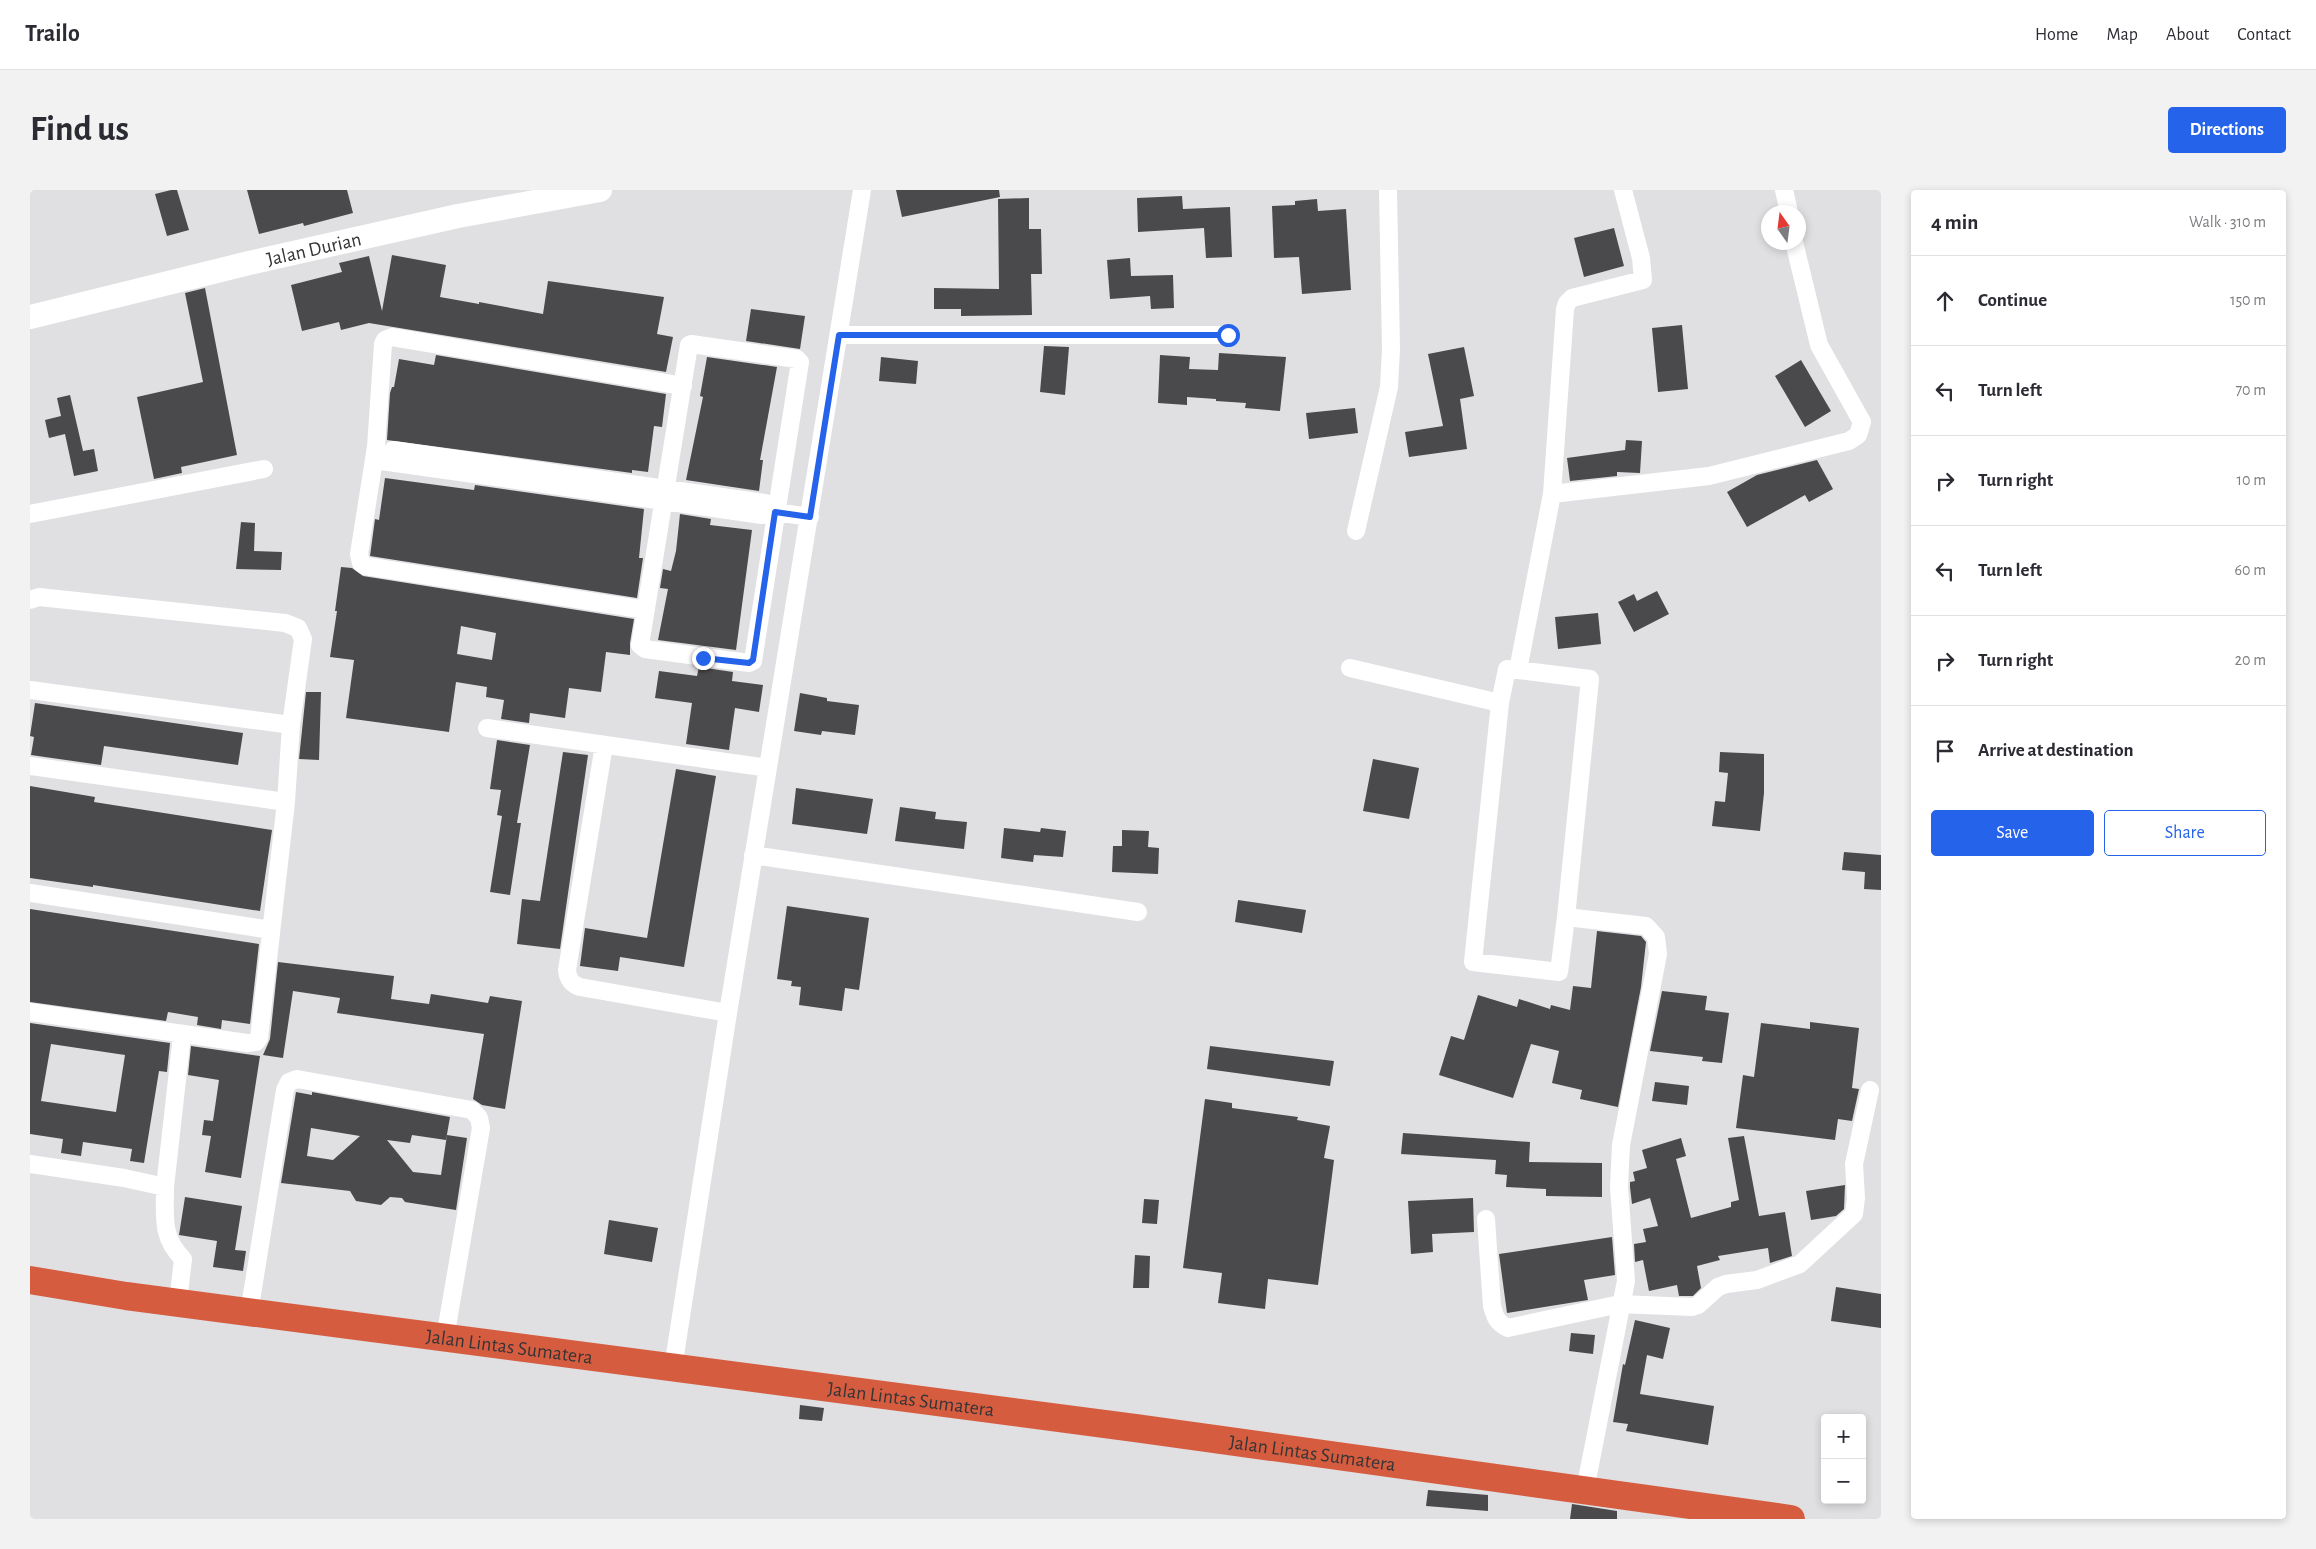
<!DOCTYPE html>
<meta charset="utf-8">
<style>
body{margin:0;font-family:"Alegreya Sans",sans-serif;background:#f2f2f3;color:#2b2b33}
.controls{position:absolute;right:15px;bottom:15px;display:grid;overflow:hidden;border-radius:5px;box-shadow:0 2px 8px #0003}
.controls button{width:45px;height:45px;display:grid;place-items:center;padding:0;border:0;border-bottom:1px solid #e1e1e2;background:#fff;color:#2b2b33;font:25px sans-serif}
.compass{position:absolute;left:1731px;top:15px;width:45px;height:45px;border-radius:50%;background:#fff;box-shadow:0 2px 8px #0003;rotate:346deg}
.stop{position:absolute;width:15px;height:15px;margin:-11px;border:4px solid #2563eb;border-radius:50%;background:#fff}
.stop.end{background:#2563eb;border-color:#fff;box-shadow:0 1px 5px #0008}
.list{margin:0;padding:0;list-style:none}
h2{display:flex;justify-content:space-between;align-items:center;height:65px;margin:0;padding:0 20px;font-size:21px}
h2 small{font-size:16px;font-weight:400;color:#7c7c81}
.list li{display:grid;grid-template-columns:32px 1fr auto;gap:15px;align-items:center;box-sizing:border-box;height:90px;padding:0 20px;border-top:1px solid #e1e1e2}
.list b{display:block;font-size:19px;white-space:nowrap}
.list em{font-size:16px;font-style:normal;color:#7c7c81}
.actions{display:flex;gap:10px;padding:15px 20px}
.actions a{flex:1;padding:11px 0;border:1px solid #2563eb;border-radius:5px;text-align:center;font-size:18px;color:#2563eb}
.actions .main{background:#2563eb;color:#fff}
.icon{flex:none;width:28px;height:28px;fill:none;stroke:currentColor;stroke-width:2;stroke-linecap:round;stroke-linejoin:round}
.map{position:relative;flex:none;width:1851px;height:1329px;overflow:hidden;border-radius:5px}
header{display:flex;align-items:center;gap:30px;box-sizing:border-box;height:70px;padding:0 25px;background:#fff;border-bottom:1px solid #e1e1e2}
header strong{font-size:24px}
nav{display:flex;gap:28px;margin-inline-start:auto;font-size:18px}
.intro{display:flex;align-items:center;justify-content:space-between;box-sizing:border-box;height:120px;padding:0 30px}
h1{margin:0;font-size:35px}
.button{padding:12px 22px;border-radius:5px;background:#2563eb;color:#fff;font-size:18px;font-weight:700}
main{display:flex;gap:30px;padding:0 30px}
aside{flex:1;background:#fff;border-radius:5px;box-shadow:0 2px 8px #0003}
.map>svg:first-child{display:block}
.building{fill:#4a494b;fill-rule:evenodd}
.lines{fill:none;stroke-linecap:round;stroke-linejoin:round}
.street{stroke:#fff;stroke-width:18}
.secondary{stroke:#fff;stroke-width:24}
.highway{stroke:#d65c40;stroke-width:28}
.route{stroke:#2563eb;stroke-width:6}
.labels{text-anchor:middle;stroke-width:5;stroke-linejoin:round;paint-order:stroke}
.street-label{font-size:20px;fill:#363536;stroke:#edecef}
</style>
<header>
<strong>Trailo</strong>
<nav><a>Home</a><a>Map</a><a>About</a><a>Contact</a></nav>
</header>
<div class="intro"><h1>Find us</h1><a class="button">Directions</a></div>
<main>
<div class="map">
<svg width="1851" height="1329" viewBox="0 0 1851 1329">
<rect width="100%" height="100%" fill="#e0dfe2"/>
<path class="building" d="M141 0H147L159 40 137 46 125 4Z
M217 0H317L323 23 274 36 273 33 229 44Z
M866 0H969L970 7 872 27Z
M1152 6 1153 19 1200 17 1202 67 1176 68 1174 38 1108 42 1107 8Z
M999 8V39H1011L1012 84H1001L1002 125 931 126V119H904V98L969 99 968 9Z
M1287 9 1288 21 1316 19 1321 100 1272 104 1269 67 1244 68 1242 16 1265 15V11Z
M1584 38 1594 76 1554 87 1544 48Z
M362 65 416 75 410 107 449 114V112L513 124 518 91 634 107 627 144 643 147 636 182 339 133 311 140 309 132 272 141 261 95 312 82 309 73 339 66 352 121Z
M1100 68 1101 86 1143 85 1144 118 1121 119 1120 106 1080 109 1077 70Z
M175 98 207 265 151 277 152 283 124 289 107 207 173 192 155 103Z
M721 119 775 126 770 159 716 151Z
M1652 135 1658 199 1628 202 1622 138Z
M1014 156 1039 157 1035 205 1010 202Z
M1434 157 1444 206 1430 209 1437 259 1379 267 1375 242 1413 236 1398 164Z
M1189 163 1256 167 1250 221 1215 218 1216 213 1186 211V209L1157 207V215L1128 213 1130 165 1160 167 1159 179 1188 180Z
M406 165 636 204 632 237 624 236 618 282 602 280V283L357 250 360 203 362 197H364L369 169 404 175Z
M677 167 747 177 730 270H733L729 301 656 290 673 207 670 206Z
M851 167 888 171 886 194 849 191Z
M1771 170 1801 221 1775 237 1745 186Z
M40 205 53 261 64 259 68 281 44 286 35 244 19 248 15 230 31 226 27 208Z
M1325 218 1328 243 1279 249 1276 223Z
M1596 250 1612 251 1610 283 1587 282V286L1540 291 1537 268 1595 260Z
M1787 270 1803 299 1779 312 1775 305 1717 337 1697 302 1727 285Z
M355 288 444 300 445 295 614 319 609 368H613L607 408 340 366 345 329 349 330Z
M650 324 681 329 680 335 722 340 706 460 628 450 638 399 630 398 633 379 641 381 646 361Z
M211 332 225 333 224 361 252 362 251 380 206 379Z
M311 377 322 378 333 386 604 429 600 453V465L576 462 571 502 539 498 535 528 500 523 499 533 471 529 474 510 456 507 457 497 426 492 419 542 316 528 324 470 300 467 307 421H305ZM431 436 466 443 462 470 427 464Z
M1627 401 1639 424 1604 442 1588 412 1604 404 1607 411Z
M1568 423 1571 454 1528 459 1525 427Z
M669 477 703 482 702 491 733 495 729 522 705 518 699 560 656 554 662 513 625 508 629 481 667 486Z
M276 502H291L289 570 269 569Z
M770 503 797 508V511L829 515 825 545 792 541 791 545 764 541Z
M5 513 213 543 208 575 74 556 71 575 1 565 4 547 0 546Z
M467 550 500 555 487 633H491L480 705 460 702 472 626 467 625 471 600 460 599Z
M533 562 558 565 530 759 487 754 492 709 510 711Z
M1690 562 1734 564V603L1730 641 1682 636 1685 611 1695 612 1698 583 1689 582Z
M1343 569 1389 578 1379 629 1333 621Z
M646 579 686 586 654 777 590 767 588 781 550 776 555 738 617 748Z
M0 596 65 607 64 612 242 640 230 721 63 695V697L0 688Z
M766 598 843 609 837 644 762 634Z
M870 617 906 622 905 629 937 632 934 659 865 651Z
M974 638 1010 642 1011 638 1036 641 1033 667 1004 665 1003 672 971 668Z
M1092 640 1119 641 1118 657 1129 658 1128 684 1082 682 1083 656H1092Z
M1814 662 1851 665V700L1834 699 1835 682 1812 680Z
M1208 710 1276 720 1272 743 1205 732Z
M757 716 839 728 829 800 815 798 812 821 769 815 771 797 761 796 762 791 747 789Z
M0 719 229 754 220 834 192 830 191 839 167 835 168 827 138 822 136 831 0 812Z
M1567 741 1611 746 1616 752 1611 797 1588 917 1550 909 1552 900 1522 893 1529 861 1501 854 1483 908 1409 885 1421 846 1434 850 1448 805 1487 817 1489 809 1520 819 1521 815 1540 820 1543 796 1561 798Z
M248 772 364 786 361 809 399 814 401 804 458 813 460 806 492 811 475 919 452 915 443 909 454 844 307 823 310 808 263 801 253 868 233 865 240 849Z
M1632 801 1677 806 1675 820 1699 823 1692 873 1672 871 1673 867 1620 861Z
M1780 832 1829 838 1822 898 1829 899 1822 931 1808 929 1805 950 1706 938 1713 885 1724 887 1731 833 1780 839Z
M0 833 140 853 137 882 129 881 114 973 100 971 102 959 53 952 51 966 31 963 33 949 0 944ZM21 854 95 865 86 922 11 911Z
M161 856 230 866 211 988 175 982 181 946 172 945 174 930 183 931 189 890 158 885Z
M1180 856 1304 871 1300 896 1177 879Z
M1625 892 1659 896 1657 915 1622 911Z
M266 902 282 905V902L420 927 416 950 382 945 380 953 357 950 383 982 411 985 417 945 437 948 426 1020 375 1012 372 1008 360 1007 351 1015 326 1011 320 1001 251 993ZM281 938 330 946 303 970 277 966Z
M1175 909 1202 913V918L1268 927 1267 930 1300 936 1294 968 1304 970 1288 1095 1238 1089 1235 1119 1188 1113 1192 1083 1153 1078Z
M1373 943 1500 952 1499 972 1572 973V1007L1516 1006V999L1476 997 1477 985 1465 984 1466 970 1371 964Z
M1714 946 1729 1026 1755 1022 1762 1066 1740 1073 1738 1058 1688 1066 1690 1070 1667 1076 1671 1098 1663 1106H1649L1647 1095 1619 1101 1613 1070 1605 1072 1604 1054 1616 1052 1613 1039 1628 1036 1620 1008 1602 1014 1600 997V992L1605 991 1603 982 1617 978 1612 960 1651 948 1656 966 1646 969 1661 1028 1701 1017V1012L1709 1010 1698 948Z
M1815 995 1814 1019 1806 1026 1781 1030 1776 1001Z
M155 1007 212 1016 205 1060 216 1061 213 1081 183 1077 187 1051 149 1045Z
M1443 1008 1444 1042 1402 1044 1403 1062 1381 1064 1378 1011Z
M1114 1009 1129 1010 1127 1034 1112 1033Z
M579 1030 628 1038 622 1072 574 1064Z
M1582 1047 1585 1085 1554 1090 1558 1110 1477 1123 1469 1064Z
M1105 1065 1120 1066 1119 1098H1103Z
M1806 1097 1851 1104V1138L1801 1131Z
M1605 1130 1640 1138 1633 1169 1617 1165 1610 1204 1684 1216 1678 1255 1596 1241 1598 1234 1583 1232 1593 1174 1595 1175Z
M1541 1143 1565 1145 1563 1164 1539 1161Z
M770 1215 794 1218 792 1231 769 1229Z
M1398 1300 1458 1305V1321L1396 1316Z
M1542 1314 1587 1321V1329H1540Z"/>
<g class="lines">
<path class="street" d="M1754 0 1759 22
M809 145H1198
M661 154 767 169 770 172 723 471 719 473 615 459 610 455 659 155Z
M363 260 735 313 745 322
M344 270 732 325 745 322 780 327
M1522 304 1679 286 1819 251 1828 245 1832 232 1789 155 1764 52
M0 324 234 279
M1326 341 1359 197 1361 159 1358 0
M0 410 9 407 255 433 268 438 273 449 261 535 256 612
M616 420 335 376 331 373 329 364 346 257 353 154 355 150 362 147 653 196
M1320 478 1470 513 1443 772 1529 782 1536 727
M0 500 261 535
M1470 513 1477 479 1488 480
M457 538 738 578
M574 555 537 780C538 789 541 794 550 797L698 823
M0 576 256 612 229 848 226 852 217 853 0 822
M723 665 1108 722
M0 703 241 740
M0 974 94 988 135 997C135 1027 131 1047 153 1069L148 1112
M135 997 152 845
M1456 1029 1462 1116C1465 1127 1467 1133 1478 1138L1590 1114 1662 1117 1668 1115 1688 1097 1696 1094 1727 1090 1770 1074 1824 1024 1826 1008 1824 974 1840 900
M219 1123 255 900 259 892 267 889 442 920 449 928 451 938 415 1148
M643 1178 698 823 832 0
M1555 1300 1596 1091 1589 997 1591 955 1628 764 1626 747 1616 736 1536 727 1560 489 1488 480 1522 304 1535 119 1537 113 1542 108 1613 90 1611 68 1593 0"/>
<path class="secondary" id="s1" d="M0 127 219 73 428 26 570 0"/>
<path class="highway" id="s2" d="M0 1090 96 1106 1105 1238 1761 1329"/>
</g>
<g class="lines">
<path class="route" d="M673 468 719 473 723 470 745 322 780 327 809 145H1198"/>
</g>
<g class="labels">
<g class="street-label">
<text dy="7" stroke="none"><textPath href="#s1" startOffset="292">Jalan Durian</textPath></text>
<text dy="7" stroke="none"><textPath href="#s2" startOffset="484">Jalan Lintas Sumatera</textPath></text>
<text dy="7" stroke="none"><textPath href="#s2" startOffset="889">Jalan Lintas Sumatera</textPath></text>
<text dy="7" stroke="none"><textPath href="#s2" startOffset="1294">Jalan Lintas Sumatera</textPath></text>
</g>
</g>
</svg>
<div class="controls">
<button>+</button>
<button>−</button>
</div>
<svg class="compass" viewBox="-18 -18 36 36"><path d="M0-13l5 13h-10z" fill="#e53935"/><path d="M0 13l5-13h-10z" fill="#7c7c81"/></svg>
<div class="stop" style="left:1198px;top:145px"></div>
<div class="stop end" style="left:673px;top:468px"></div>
</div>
<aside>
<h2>4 min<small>Walk · 310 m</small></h2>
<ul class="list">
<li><svg class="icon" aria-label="ahead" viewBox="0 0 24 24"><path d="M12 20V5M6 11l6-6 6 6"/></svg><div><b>Continue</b></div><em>150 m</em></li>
<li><svg class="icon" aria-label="left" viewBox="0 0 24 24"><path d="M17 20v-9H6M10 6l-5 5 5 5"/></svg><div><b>Turn left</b></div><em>70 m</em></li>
<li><svg class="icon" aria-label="right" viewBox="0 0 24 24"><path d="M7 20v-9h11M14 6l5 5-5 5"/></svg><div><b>Turn right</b></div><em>10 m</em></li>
<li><svg class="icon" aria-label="left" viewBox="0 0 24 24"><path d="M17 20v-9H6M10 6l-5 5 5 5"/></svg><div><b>Turn left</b></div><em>60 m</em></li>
<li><svg class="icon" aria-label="right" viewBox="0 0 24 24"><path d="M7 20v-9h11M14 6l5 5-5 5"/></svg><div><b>Turn right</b></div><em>20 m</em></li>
<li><svg class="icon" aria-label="arrive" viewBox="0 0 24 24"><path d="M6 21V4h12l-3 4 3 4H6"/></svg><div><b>Arrive at destination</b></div></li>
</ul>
<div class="actions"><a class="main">Save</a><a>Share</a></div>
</aside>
</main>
